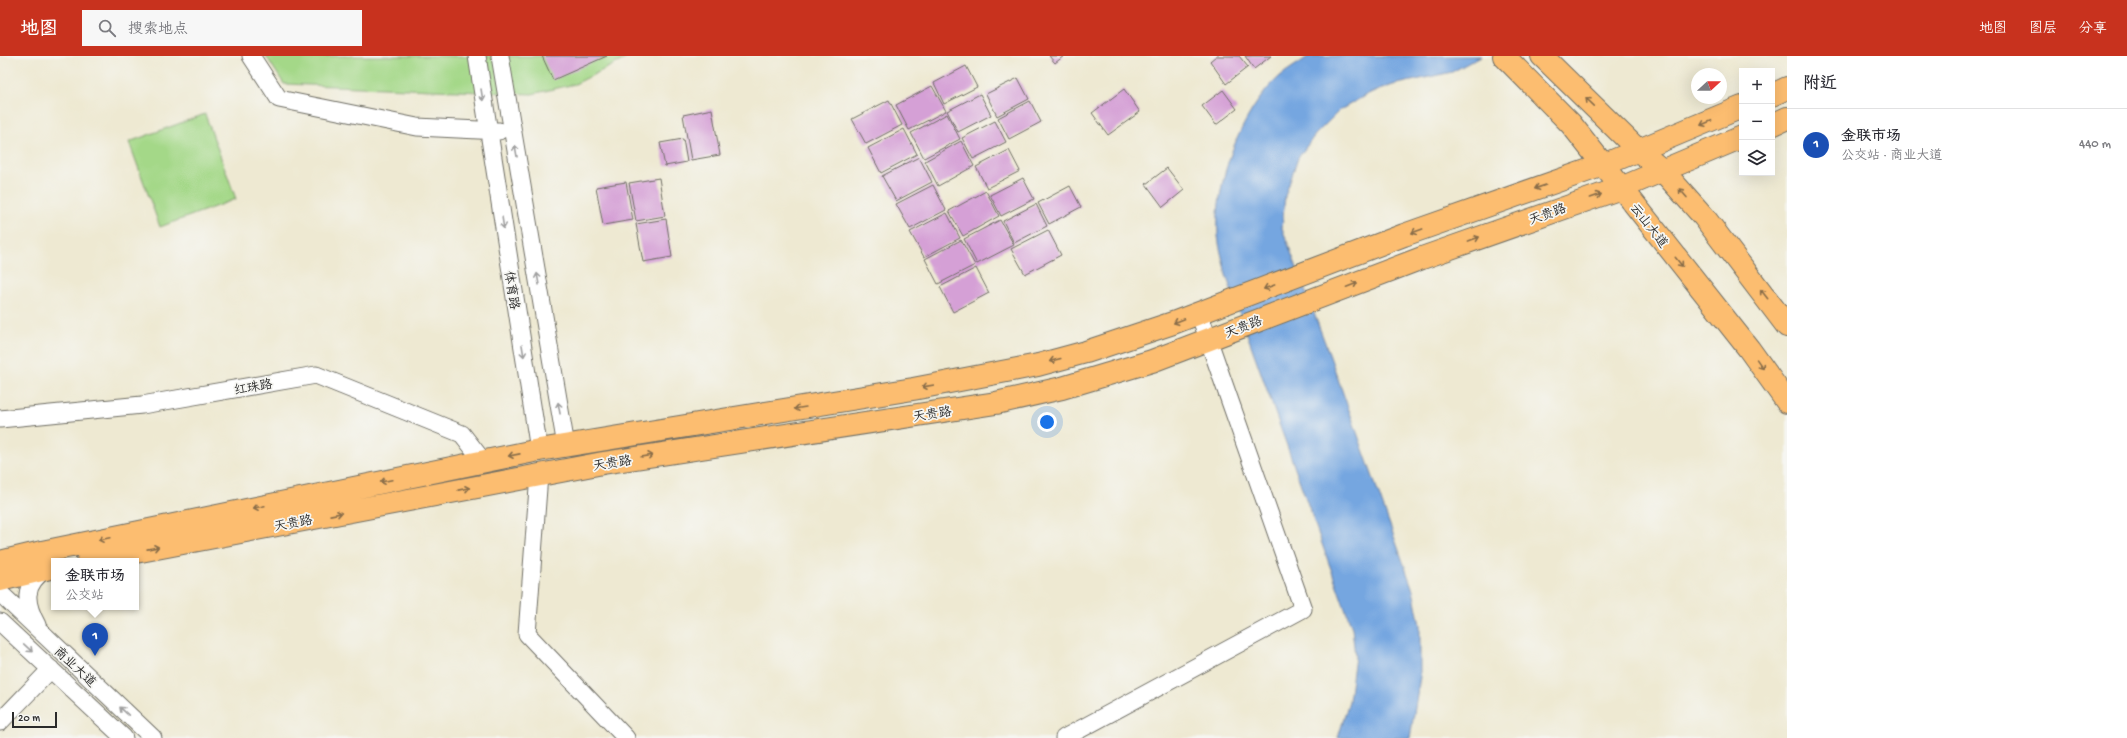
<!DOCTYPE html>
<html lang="zh">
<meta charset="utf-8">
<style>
body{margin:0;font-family:"Gochi Hand","LXGW WenKai TC",sans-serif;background:#f7f7f7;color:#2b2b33}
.controls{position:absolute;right:12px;top:12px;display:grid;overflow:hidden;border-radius:0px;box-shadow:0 4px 16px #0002}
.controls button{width:36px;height:36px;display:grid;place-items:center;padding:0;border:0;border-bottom:1px solid #e1e1e2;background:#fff;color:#2b2b33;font:20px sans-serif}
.compass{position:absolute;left:1691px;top:12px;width:36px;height:36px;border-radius:50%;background:#fff;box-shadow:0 4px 16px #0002;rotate:69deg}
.scale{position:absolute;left:12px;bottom:10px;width:45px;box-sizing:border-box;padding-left:4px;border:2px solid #2b2b2b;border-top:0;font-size:11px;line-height:14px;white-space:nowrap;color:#2b2b2b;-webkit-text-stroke:3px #f6f6f2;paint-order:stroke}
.you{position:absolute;left:1047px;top:366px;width:14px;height:14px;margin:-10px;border:3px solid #fff;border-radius:50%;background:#1a73e8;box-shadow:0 0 0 6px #1a73e833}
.badge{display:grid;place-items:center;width:26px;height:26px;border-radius:50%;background:#c8321e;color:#fff;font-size:13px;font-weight:700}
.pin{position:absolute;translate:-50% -33px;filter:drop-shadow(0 1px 2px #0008)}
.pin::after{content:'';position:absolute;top:21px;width:14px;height:12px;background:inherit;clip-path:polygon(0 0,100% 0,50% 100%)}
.popup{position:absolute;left:51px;top:502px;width:88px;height:52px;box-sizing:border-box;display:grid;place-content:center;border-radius:0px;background:#fff;filter:drop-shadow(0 1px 3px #0005);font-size:13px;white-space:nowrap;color:#7c7c81}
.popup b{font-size:15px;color:#2b2b33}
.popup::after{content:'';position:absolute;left:50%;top:100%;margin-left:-8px;border:8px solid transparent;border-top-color:#fff}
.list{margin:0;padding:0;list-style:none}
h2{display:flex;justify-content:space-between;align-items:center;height:52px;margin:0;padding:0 16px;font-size:17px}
h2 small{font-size:13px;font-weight:400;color:#7c7c81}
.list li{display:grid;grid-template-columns:26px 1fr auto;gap:12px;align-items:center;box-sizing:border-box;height:72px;padding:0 16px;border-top:1px solid #e1e1e2}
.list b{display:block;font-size:15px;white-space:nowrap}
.list p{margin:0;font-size:13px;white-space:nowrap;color:#7c7c81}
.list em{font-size:13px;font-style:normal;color:#7c7c81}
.icon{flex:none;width:22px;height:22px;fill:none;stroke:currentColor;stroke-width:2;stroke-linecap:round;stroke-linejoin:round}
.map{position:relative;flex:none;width:1787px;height:682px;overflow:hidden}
header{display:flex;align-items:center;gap:24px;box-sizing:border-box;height:56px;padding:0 20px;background:#c8321e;color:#fff}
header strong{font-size:19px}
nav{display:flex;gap:22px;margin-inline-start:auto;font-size:14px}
.search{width:280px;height:36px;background:#f7f7f7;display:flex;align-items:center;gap:10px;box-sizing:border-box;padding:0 14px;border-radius:0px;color:#7c7c81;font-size:15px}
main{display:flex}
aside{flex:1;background:#fff}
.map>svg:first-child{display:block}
.green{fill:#a4d888;stroke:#68825a}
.water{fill:#74a6e0;stroke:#506886}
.building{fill:#d5a0d6}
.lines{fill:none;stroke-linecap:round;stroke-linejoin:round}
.minor-casing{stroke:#6f6e65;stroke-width:19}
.major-casing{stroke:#6f6e65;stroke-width:24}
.minor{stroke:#fff;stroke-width:17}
.major{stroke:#fcbd6f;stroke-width:22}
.oneway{stroke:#a0a0a0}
.oneway2{stroke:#896d4a}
.labels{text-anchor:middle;stroke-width:3.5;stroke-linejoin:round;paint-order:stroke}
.street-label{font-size:13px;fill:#2b2b2b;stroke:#f6f6f2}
</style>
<header>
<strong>地图</strong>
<div class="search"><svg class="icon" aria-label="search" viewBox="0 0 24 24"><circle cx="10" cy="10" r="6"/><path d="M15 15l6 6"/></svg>搜索地点</div>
<nav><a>地图</a><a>图层</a><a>分享</a></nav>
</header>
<main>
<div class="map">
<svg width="1787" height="682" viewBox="0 0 1787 682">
<rect width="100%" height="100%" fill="#f6f6f2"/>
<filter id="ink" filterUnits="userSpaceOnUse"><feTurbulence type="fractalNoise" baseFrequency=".025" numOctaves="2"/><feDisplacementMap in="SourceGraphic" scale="8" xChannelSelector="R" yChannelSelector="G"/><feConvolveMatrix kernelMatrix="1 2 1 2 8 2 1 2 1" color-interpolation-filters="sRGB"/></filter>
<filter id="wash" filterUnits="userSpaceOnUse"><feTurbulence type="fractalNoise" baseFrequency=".012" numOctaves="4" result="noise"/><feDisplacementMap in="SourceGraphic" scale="16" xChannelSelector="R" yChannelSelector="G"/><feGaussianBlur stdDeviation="0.9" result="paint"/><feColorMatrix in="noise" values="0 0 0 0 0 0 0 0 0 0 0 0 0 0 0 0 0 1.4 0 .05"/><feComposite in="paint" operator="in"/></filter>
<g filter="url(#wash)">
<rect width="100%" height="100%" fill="#eee9d2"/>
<path class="green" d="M266 0H631L575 28 532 38 284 28Z
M205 58 236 143 160 171 129 86Z"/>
<path class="water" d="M1309 0H1481L1452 16 1393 29 1368 38 1340 54 1315 79 1298 102 1285 140 1282 172 1327 292 1413 534 1420 569V621L1410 682H1338L1349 645 1355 600 1352 572 1226 219C1224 206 1219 193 1218 180 1214 128 1240 56 1279 21 1288 13 1300 7 1309 0Z"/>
<g id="blocks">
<path class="building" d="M542 0H607L553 24Z
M1049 0H1064L1055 7Z
M1216 0H1239L1248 11 1226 28 1210 5Z
M1245 0H1271L1254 13Z
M966 10 977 31 944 48 934 27Z
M1018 22 1029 43 997 60 986 38Z
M932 30 946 55 909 74 896 49Z
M1124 33 1140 56 1108 79 1092 57Z
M1223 34 1237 53 1216 69 1202 50Z
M980 38 991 59 958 76 947 55Z
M889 44 902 69 866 88 852 63Z
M1030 45 1041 66 1009 83 998 62Z
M712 53 720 99 691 104 683 59Z
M947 58 960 83 924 102 911 77Z
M995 65 1006 86 973 103 962 82Z
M904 73 917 98 881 117 868 92Z
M683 83 687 106 665 110 660 87Z
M961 85 974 110 938 130 925 105Z
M1009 94 1020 115 987 132 976 111Z
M919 101 932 126 896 145 882 120Z
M1167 112 1184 134 1163 151 1146 128Z
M659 122 665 160 636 165 629 127Z
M1023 122 1034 143 1001 160 990 139Z
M626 126 633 164 603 169 596 131Z
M933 129 946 154 910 173 896 148Z
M1070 130 1081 151 1049 168 1038 147Z
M986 135 999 160 963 180 949 155Z
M1036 148 1047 170 1014 187 1003 165Z
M947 157 960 182 924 201 910 176Z
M666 163 672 201 643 206 636 168Z
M1000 164 1014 189 977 208 964 183Z
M1048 174 1061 199 1025 218 1011 193Z
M961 184 975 209 938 228 925 203Z
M976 212 989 237 953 256 940 231Z"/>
</g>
</g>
<g filter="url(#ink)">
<use href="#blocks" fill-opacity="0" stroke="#6f6e65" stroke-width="1"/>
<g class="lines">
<g class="minor-casing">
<path id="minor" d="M251 0 279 43 417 71 499 75
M477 0 539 394
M500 0 566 390
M0 363 142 349 316 319 462 378 483 405
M539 419 527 578 626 682
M0 537 153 682
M0 566 124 682
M37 569C25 547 22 529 46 513
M0 666 51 613
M1064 682 1303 553 1199 257"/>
</g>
<g class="major-casing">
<path id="major" d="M1504 0 1571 68 1749 293 1787 346
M1542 0 1639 95 1663 115 1704 161 1787 270
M1772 39 1787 32
M1772 69 1787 62
M88 505 603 407 996 347 1062 332 1152 305 1422 202 1621 132 1742 81
M0 506 42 496 539 394 913 333 1038 309 1086 296 1173 267 1404 179 1603 109 1742 51
M0 524 54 511"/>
</g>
<use href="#minor" class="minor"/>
<use href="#major" class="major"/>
</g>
<defs><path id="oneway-shaft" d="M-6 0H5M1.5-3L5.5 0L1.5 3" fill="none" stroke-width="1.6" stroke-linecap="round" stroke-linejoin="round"/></defs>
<g class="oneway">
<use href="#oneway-shaft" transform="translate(482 39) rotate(81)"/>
<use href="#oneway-shaft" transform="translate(516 95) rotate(-100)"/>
<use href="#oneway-shaft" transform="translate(503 167) rotate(81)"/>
<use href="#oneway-shaft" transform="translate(538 223) rotate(-100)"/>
<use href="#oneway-shaft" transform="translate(523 295) rotate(81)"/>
<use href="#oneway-shaft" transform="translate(559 352) rotate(-100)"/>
<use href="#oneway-shaft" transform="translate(28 592) rotate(43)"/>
<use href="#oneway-shaft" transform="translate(124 655) rotate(-137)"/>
</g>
<g class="oneway2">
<use href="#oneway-shaft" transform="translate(1590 46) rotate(-136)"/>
<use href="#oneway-shaft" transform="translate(1706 67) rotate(157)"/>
<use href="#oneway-shaft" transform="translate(1540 131) rotate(161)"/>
<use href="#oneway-shaft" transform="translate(1683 137) rotate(-131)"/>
<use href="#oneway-shaft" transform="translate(1596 140) rotate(-19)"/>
<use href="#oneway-shaft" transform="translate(1417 175) rotate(160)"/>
<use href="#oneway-shaft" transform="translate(1474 183) rotate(-20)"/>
<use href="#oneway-shaft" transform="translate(1679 206) rotate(51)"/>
<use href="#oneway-shaft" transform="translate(1352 229) rotate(-21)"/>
<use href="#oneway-shaft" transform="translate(1269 231) rotate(160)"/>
<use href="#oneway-shaft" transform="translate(1764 238) rotate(-128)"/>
<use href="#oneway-shaft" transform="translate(1179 265) rotate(159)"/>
<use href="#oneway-shaft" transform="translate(1055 304) rotate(165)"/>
<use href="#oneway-shaft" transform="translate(1760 308) rotate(55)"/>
<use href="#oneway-shaft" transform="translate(928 330) rotate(170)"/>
<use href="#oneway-shaft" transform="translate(800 352) rotate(171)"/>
<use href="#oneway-shaft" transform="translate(514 399) rotate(169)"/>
<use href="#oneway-shaft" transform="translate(647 400) rotate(-9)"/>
<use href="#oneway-shaft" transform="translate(386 425) rotate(168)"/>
<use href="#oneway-shaft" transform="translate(464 433) rotate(-11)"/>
<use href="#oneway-shaft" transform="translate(259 451) rotate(168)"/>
<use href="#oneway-shaft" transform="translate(336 458) rotate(-11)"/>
<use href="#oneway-shaft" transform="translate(104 483) rotate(168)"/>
<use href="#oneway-shaft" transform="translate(153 492) rotate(-11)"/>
</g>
</g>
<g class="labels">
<g class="street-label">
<text transform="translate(1547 157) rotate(-20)" y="5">天贵路</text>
<text transform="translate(1650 169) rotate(52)" y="5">云山大道</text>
<text transform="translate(513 234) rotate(81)" y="5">体育路</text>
<text transform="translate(1243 270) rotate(-21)" y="5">天贵路</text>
<text transform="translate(253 330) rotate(-10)" y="5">红珠路</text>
<text transform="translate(932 357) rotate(-9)" y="5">天贵路</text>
<text transform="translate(612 406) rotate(-9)" y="5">天贵路</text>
<text transform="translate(293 466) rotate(-11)" y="5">天贵路</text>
<text transform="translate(76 610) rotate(43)" y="5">商业大道</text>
</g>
</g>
</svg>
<div class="controls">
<button>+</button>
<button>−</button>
<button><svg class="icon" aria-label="layers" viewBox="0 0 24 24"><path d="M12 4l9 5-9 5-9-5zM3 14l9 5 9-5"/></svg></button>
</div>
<svg class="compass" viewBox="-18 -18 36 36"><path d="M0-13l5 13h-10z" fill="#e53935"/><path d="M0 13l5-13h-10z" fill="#7c7c81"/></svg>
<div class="scale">20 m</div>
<div class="you"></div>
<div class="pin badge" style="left:95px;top:600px;background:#1a4fb4">1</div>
<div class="popup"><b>金联市场</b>公交站</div>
</div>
<aside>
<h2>附近<small></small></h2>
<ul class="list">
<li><span class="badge" style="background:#1a4fb4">1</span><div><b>金联市场</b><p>公交站 · 商业大道</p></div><em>440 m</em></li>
</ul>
</aside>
</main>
